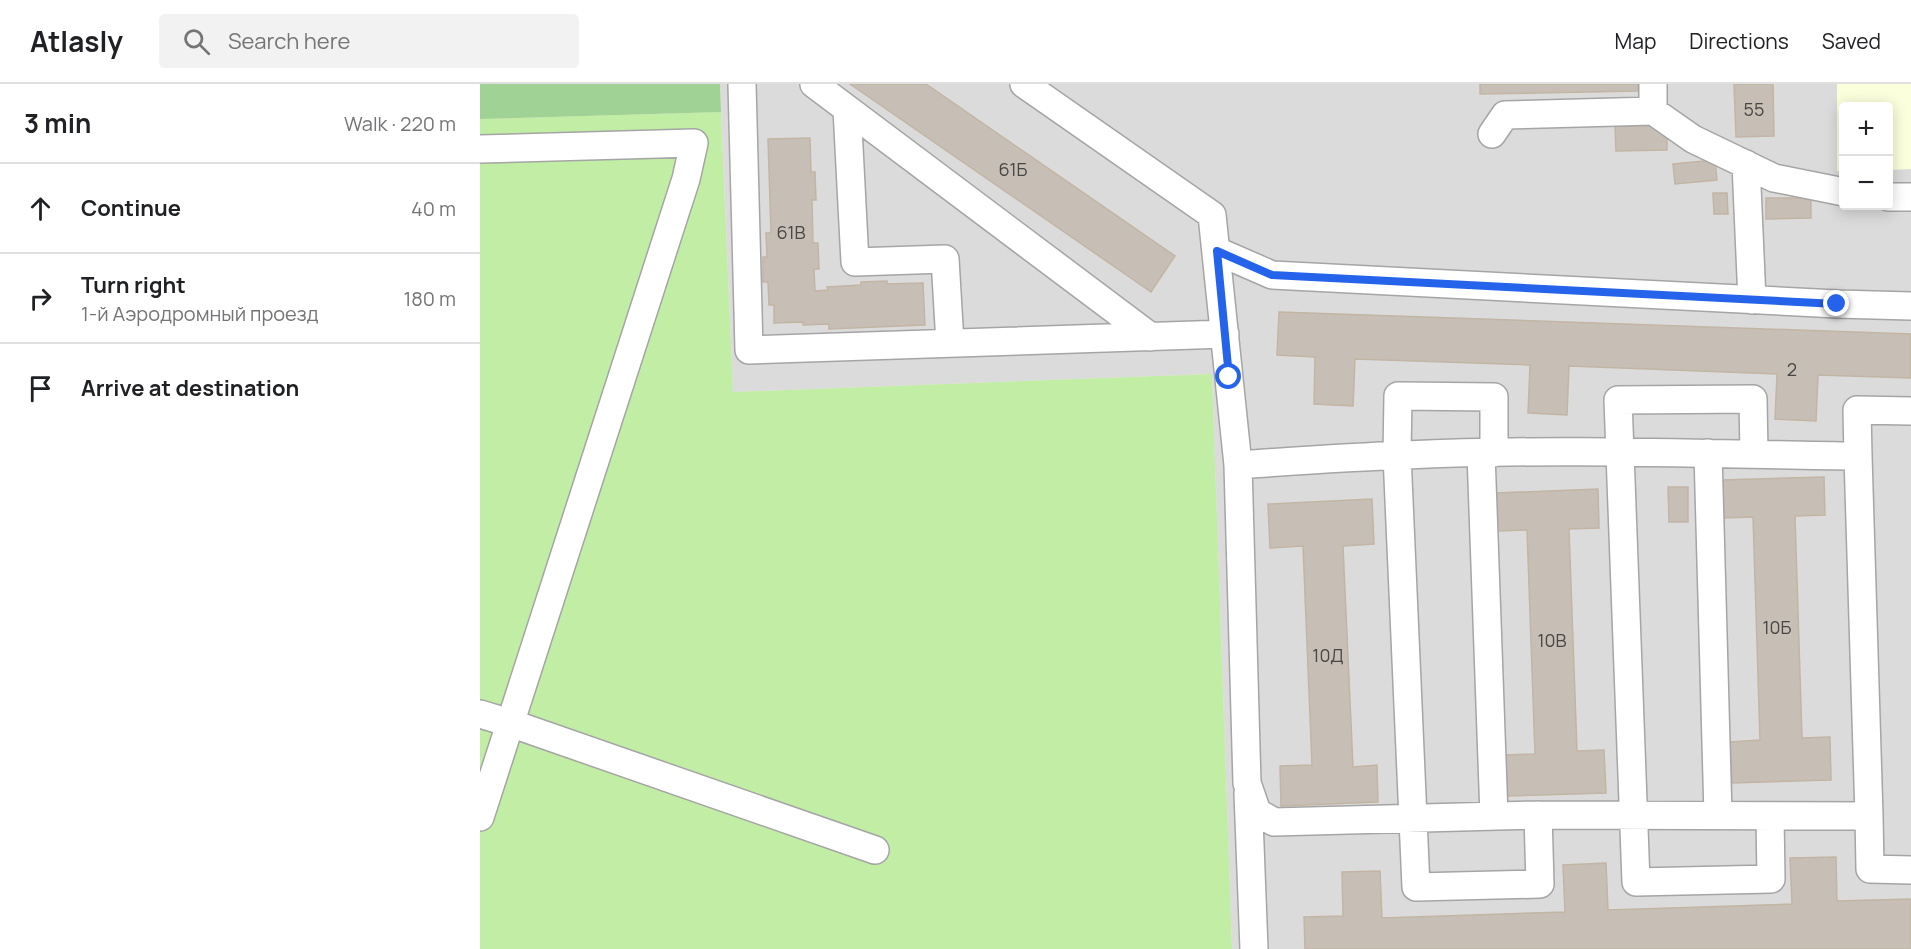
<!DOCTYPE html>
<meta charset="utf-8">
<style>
body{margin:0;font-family:Manrope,sans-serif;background:#f2f2f2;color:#202124}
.controls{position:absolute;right:18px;top:18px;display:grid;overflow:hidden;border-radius:6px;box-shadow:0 3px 15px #0003}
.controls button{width:54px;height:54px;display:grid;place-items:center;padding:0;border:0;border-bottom:2px solid #e0e0e0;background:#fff;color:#202124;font:30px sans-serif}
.stop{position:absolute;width:18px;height:18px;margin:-14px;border:4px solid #2563eb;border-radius:50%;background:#fff}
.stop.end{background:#2563eb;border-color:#fff;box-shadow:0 2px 6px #0008}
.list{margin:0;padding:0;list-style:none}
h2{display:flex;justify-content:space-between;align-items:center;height:78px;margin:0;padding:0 24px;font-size:26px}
h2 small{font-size:20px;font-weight:400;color:#757577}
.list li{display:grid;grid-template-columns:39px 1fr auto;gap:18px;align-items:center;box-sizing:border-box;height:90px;padding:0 24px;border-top:2px solid #e0e0e0}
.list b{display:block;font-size:22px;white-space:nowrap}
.list p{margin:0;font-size:20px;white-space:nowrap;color:#757577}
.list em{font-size:20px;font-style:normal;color:#757577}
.icon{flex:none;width:33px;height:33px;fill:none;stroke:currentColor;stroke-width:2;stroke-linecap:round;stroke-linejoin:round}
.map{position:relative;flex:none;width:1431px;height:865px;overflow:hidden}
header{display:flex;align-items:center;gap:36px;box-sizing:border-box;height:84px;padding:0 30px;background:#fff;border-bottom:2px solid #e0e0e0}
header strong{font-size:28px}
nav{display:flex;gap:33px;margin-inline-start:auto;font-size:21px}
.search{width:420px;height:54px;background:#f2f2f2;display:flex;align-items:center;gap:15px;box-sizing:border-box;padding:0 21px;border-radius:6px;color:#757577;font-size:22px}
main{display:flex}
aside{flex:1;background:#fff}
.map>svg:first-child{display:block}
.residential{fill:#dcdbdb;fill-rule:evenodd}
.education{fill:#fbffdc}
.grass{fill:#c1eda5}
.forest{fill:#a0d195}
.building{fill:#c7bfb6;stroke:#c2b5a4;stroke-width:1.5}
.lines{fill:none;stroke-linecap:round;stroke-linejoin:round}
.minor-casing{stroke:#a5a5a5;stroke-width:30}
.minor{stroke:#fff;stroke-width:27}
.route{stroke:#2563eb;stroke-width:8}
.labels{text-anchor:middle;stroke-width:5;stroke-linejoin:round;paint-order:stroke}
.number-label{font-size:18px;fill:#484644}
</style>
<header>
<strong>Atlasly</strong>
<div class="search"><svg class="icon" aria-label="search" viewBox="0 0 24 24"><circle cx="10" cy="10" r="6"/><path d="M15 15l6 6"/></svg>Search here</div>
<nav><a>Map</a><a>Directions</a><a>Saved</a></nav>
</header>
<main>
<aside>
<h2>3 min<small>Walk · 220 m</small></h2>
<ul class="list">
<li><svg class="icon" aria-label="ahead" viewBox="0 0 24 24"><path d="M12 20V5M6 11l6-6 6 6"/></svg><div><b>Continue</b></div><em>40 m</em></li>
<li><svg class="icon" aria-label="right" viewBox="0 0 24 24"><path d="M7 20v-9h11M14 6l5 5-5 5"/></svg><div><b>Turn right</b><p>1-й Аэродромный проезд</p></div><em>180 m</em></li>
<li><svg class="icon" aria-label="arrive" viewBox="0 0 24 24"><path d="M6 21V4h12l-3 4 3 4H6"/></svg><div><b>Arrive at destination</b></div></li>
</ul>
</aside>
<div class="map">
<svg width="1431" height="865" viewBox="0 0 1431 865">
<rect width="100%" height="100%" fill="#efede3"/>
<path class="residential" d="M240 0H1431V865H752L732 290 253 308ZM1364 22H1408V122H1364Z"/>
<path class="education" d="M1357 0H1431V85L1409 86 1408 22H1364L1363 87H1357Z"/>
<path class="grass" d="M241 28 253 308 732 290 752 865H0V35Z"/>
<path class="forest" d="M0 0H240L241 28 0 35Z"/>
<path class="building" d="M370 0H446L695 172 671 208Z
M1000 0H1158V7L1000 10Z
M1254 0H1293L1294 52 1256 53Z
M1187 41V66L1136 67 1135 42Z
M330 54 331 88H335L336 116H332L333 159H338L339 185H334L335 207 348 206 347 203 381 201V198L407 197V200L443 199 445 241 349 245V240L323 241V238L294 239V221H289L288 198H283V173H287L286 149H291L288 55Z
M1235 76 1237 96 1195 100 1193 80Z
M1233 109H1247L1248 130H1234Z
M1286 114H1331V134L1286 135Z
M799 228 1431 250V294L1338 291 1336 337 1295 335 1297 290 1089 282 1087 331 1048 329 1050 281 875 275 873 322 834 320 835 273 797 271Z
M1344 393 1345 431 1315 432 1322 654 1350 653 1351 696 1252 699 1250 658 1280 656 1273 433 1243 434 1242 396Z
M1188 403H1208V438H1189Z
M1118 405 1119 444 1089 445 1097 667 1124 666 1126 709 1026 712 1025 671 1055 670 1047 446 1017 447 1016 409Z
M892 415 894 460 863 462 873 683 897 681 898 718 801 722 800 682 832 681 823 462 790 464 788 420Z
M1356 773 1357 817 1431 815V865H825L824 833 863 832 862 788 900 787 902 834 1085 828 1083 781 1126 779 1128 826 1312 820 1310 774Z"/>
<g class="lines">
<g class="minor-casing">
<path id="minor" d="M262 0 269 266 745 250
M334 0 671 253
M544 0 732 131 758 381 767 699 777 728 794 738 1058 731 1389 732 1390 785 1431 786
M367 25 375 178 465 175 470 259
M1173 27 1213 55 1294 94 1364 108
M1012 50 1025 31 1173 27V0
M0 65 214 59 206 95 0 733
M1266 80 1272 216
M1408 113H1431
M737 167 792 191 1357 220 1431 222
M1001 369 1014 732
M1014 369V313L918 312 917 371 936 803 1060 800 1058 731
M1228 369 1238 731
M1274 370 1273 315 1138 316 1156 798 1291 795 1290 732
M1378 372 1377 326 1431 327
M758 381C814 377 870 373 926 371 1077 364 1227 370 1378 372L1389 732
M0 630 30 639 395 766
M768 709 774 865"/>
</g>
<use href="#minor" class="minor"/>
</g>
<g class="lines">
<path class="route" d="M749 293 737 167 792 191 1357 220"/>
</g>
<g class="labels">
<g class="number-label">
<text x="1274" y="32">55</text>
<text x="533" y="92">61Б</text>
<text x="311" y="155">61В</text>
<text x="1312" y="292">2</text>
<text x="1297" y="550">10Б</text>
<text x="1072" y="563">10В</text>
<text x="848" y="578">10Д</text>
</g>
</g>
</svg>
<div class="controls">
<button>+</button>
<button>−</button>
</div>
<div class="stop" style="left:749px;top:293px"></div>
<div class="stop end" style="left:1357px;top:220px"></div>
</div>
</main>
